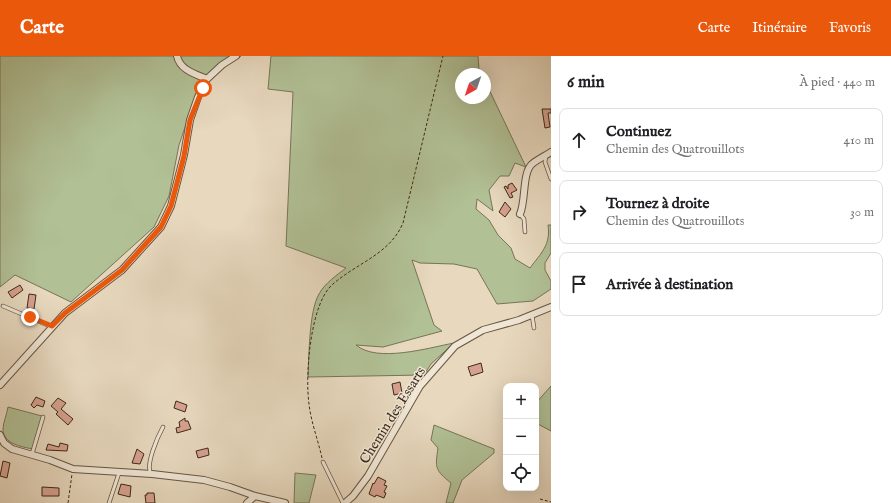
<!DOCTYPE html>
<html lang="fr">
<meta charset="utf-8">
<style>
body{margin:0;font-family:"IM FELL English",serif;background:#f2f2f2;color:#202124}
.controls{position:absolute;right:12px;bottom:12px;display:grid;overflow:hidden;border-radius:8px;box-shadow:0 4px 16px #0002}
.controls button{width:36px;height:36px;display:grid;place-items:center;padding:0;border:0;border-bottom:1px solid #e0e0e0;background:#fff;color:#202124;font:20px sans-serif}
.compass{position:absolute;left:455px;top:12px;width:36px;height:36px;border-radius:50%;background:#fff;box-shadow:0 4px 16px #0002;rotate:220deg}
.stop{position:absolute;width:12px;height:12px;margin:-9px;border:3px solid #ea580c;border-radius:50%;background:#fff}
.stop.end{background:#ea580c;border-color:#fff;box-shadow:0 1px 4px #0008}
.list{margin:0;padding:0;list-style:none}
h2{display:flex;justify-content:space-between;align-items:center;height:52px;margin:0;padding:0 16px;font-size:17px}
h2 small{font-size:13px;font-weight:400;color:#757577}
.list li{display:grid;grid-template-columns:26px 1fr auto;gap:12px;align-items:center;box-sizing:border-box;height:64px;margin:0 8px 8px;padding:0 8px;border:1px solid #e0e0e0;border-radius:8px}
.list b{display:block;font-size:15px;white-space:nowrap}
.list p{margin:0;font-size:13px;white-space:nowrap;color:#757577}
.list em{font-size:13px;font-style:normal;color:#757577}
.icon{flex:none;width:22px;height:22px;fill:none;stroke:currentColor;stroke-width:2;stroke-linecap:round;stroke-linejoin:round}
.map{position:relative;flex:none;width:551px;height:447px;overflow:hidden}
header{display:flex;align-items:center;gap:24px;box-sizing:border-box;height:56px;padding:0 20px;background:#ea580c;color:#fff}
header strong{font-size:19px}
nav{display:flex;gap:22px;margin-inline-start:auto;font-size:14px}
main{display:flex}
aside{flex:1;background:#fff}
.map>svg:first-child{display:block}
.green{fill:#b1c095;stroke:#777458}
.building{fill:#d6a18e;stroke:#3d291a}
.lines{fill:none;stroke-linecap:round;stroke-linejoin:round}
.service-casing{stroke:#685543;stroke-width:4.5}
.minor-casing{stroke:#685543;stroke-width:8}
.path{stroke:#3d291a;stroke-width:1;stroke-dasharray:3 2;stroke-linecap:butt}
.service{stroke:#efe6d5;stroke-width:3}
.minor{stroke:#efe6d5;stroke-width:6}
.route{stroke:#ea580c;stroke-width:5}
.labels{text-anchor:middle;stroke-width:3;stroke-linejoin:round;paint-order:stroke}
.street-label{font-size:14px;fill:#3d291a;stroke:#efe6d5}
</style>
<header>
<strong>Carte</strong>
<nav><a>Carte</a><a>Itinéraire</a><a>Favoris</a></nav>
</header>
<main>
<div class="map">
<svg width="551" height="447" viewBox="0 0 551 447">
<rect width="100%" height="100%" fill="#e7d8be"/>
<filter id="stains"><feTurbulence type="fractalNoise" baseFrequency=".005" numOctaves="4"/><feColorMatrix values="0 0 0 0 .2 0 0 0 0 .09 0 0 0 0 .02 0 0 0 .5 -.17"/></filter>
<radialGradient id="worn" r=".72"><stop offset=".6" stop-color="#630" stop-opacity="0"/><stop offset="1" stop-color="#630" stop-opacity=".3"/></radialGradient>
<path class="green" d="M0 0H241L200 27 179 89 169 140 154 171 71 246 15 219 0 231Z
M271 0H478L479 14 481 18H461V42H485V25L526 111 515 107 509 120H500L489 134 493 155 477 143 476 153 489 164 498 179 511 192 515 203 530 212C541 197 551 189 548 169H551V197L545 207V214L551 225V233L533 245 497 248 477 213 454 208 420 207 412 204 434 269 442 275 383 291 356 289C377 307 428 292 454 287L431 308 424 319 308 321C309 300 309 255 319 238 325 227 337 219 346 212L286 190 293 36 268 33Z
M551 330V375L536 367V347Z
M8 351 42 360 33 393C22 391 3 388 3 373 3 367 7 358 8 351Z
M434 369 494 393V397L462 424 453 447H446L451 427C435 414 435 412 438 392L431 384Z
M295 417 316 419 309 447H294Z"/>
<path class="building" d="M542 53H551V57H548L550 71 545 72Z
M512 127 517 134 511 137 513 141 510 142 504 131 506 130 508 133V129Z
M505 146 511 153 505 161 499 156Z
M20 229 23 234 12 242 8 236Z
M29 238 36 239 34 253 27 252Z
M481 307 483 316 471 320 468 311Z
M400 326 402 337 394 339 392 328Z
M36 341 45 345 43 351 37 349 34 352 31 349Z
M58 342 66 347 61 353 73 363 68 369 56 358 58 356 51 350Z
M176 345 187 349 185 356 174 352Z
M185 362V365H188L191 373 177 377 176 372 180 371 179 366Z
M60 387 68 389 67 395 46 394 48 388 59 391Z
M208 392 209 399 198 402 196 395Z
M137 393 144 398 140 408 132 407Z
M3 405 10 407 7 422 0 420Z
M378 421 386 425 384 429 387 430 384 436 386 437 384 442 376 439 375 441 369 438 373 427 374 428Z
M121 428 131 430 130 441 118 438Z
M42 431 59 432V440H42Z
M147 437H154L155 447H146L145 439H147Z"/>
<g class="lines">
<g class="service-casing">
<path id="service" d="M546 100 545 106 551 123
M520 158 524 163 525 176
M3 250 52 271
M532 259 534 272
M32 398 43 361
M323 406 343 447
M151 418C145 409 158 380 163 371
M109 447 119 417"/>
</g>
<g class="minor-casing">
<path id="minor" d="M177 0C180 14 195 18 207 23
M520 158C526 145 522 117 532 108 538 103 545 100 551 96
M0 329 65 257 122 214 161 171 171 150 184 99 190 64 198 41 207 23 222 9 236 0
M0 379 4 387 12 393 50 404 73 413 152 418 204 424 230 431 255 440 285 447
M247 447 255 440
M345 447 353 440 368 420 420 330 455 290 483 274 519 264 551 251"/>
</g>
<path class="path" d="M322 402C318 384 311 366 309 348 305 320 310 247 333 228 357 207 390 198 403 167L443 0
M540 443 551 446
M68 447 72 418"/>
<use href="#service" class="service"/>
<use href="#minor" class="minor"/>
</g>
<g class="lines">
<path class="route" d="M30 261 52 270 65 257 122 214 161 171 171 150 184 100 190 64 203 32"/>
</g>
<g class="labels">
<g class="street-label">
<text transform="translate(392 359) rotate(-58)" y="5">Chemin des Essarts</text>
</g>
</g>
<rect width="100%" height="100%" filter="url(#stains)"/>
<rect width="100%" height="100%" fill="url(#worn)"/>
</svg>
<div class="controls">
<button>+</button>
<button>−</button>
<button><svg class="icon" aria-label="locate" viewBox="0 0 24 24"><circle cx="12" cy="12" r="6"/><path d="M12 2v4M12 18v4M2 12h4M18 12h4"/></svg></button>
</div>
<svg class="compass" viewBox="-18 -18 36 36"><path d="M0-13l5 13h-10z" fill="#e53935"/><path d="M0 13l5-13h-10z" fill="#757577"/></svg>
<div class="stop" style="left:203px;top:32px"></div>
<div class="stop end" style="left:30px;top:261px"></div>
</div>
<aside>
<h2>6 min<small>À pied · 440 m</small></h2>
<ul class="list">
<li><svg class="icon" aria-label="ahead" viewBox="0 0 24 24"><path d="M12 20V5M6 11l6-6 6 6"/></svg><div><b>Continuez</b><p>Chemin des Quatrouillots</p></div><em>410 m</em></li>
<li><svg class="icon" aria-label="right" viewBox="0 0 24 24"><path d="M7 20v-9h11M14 6l5 5-5 5"/></svg><div><b>Tournez à droite</b><p>Chemin des Quatrouillots</p></div><em>30 m</em></li>
<li><svg class="icon" aria-label="arrive" viewBox="0 0 24 24"><path d="M6 21V4h12l-3 4 3 4H6"/></svg><div><b>Arrivée à destination</b></div></li>
</ul>
</aside>
</main>
